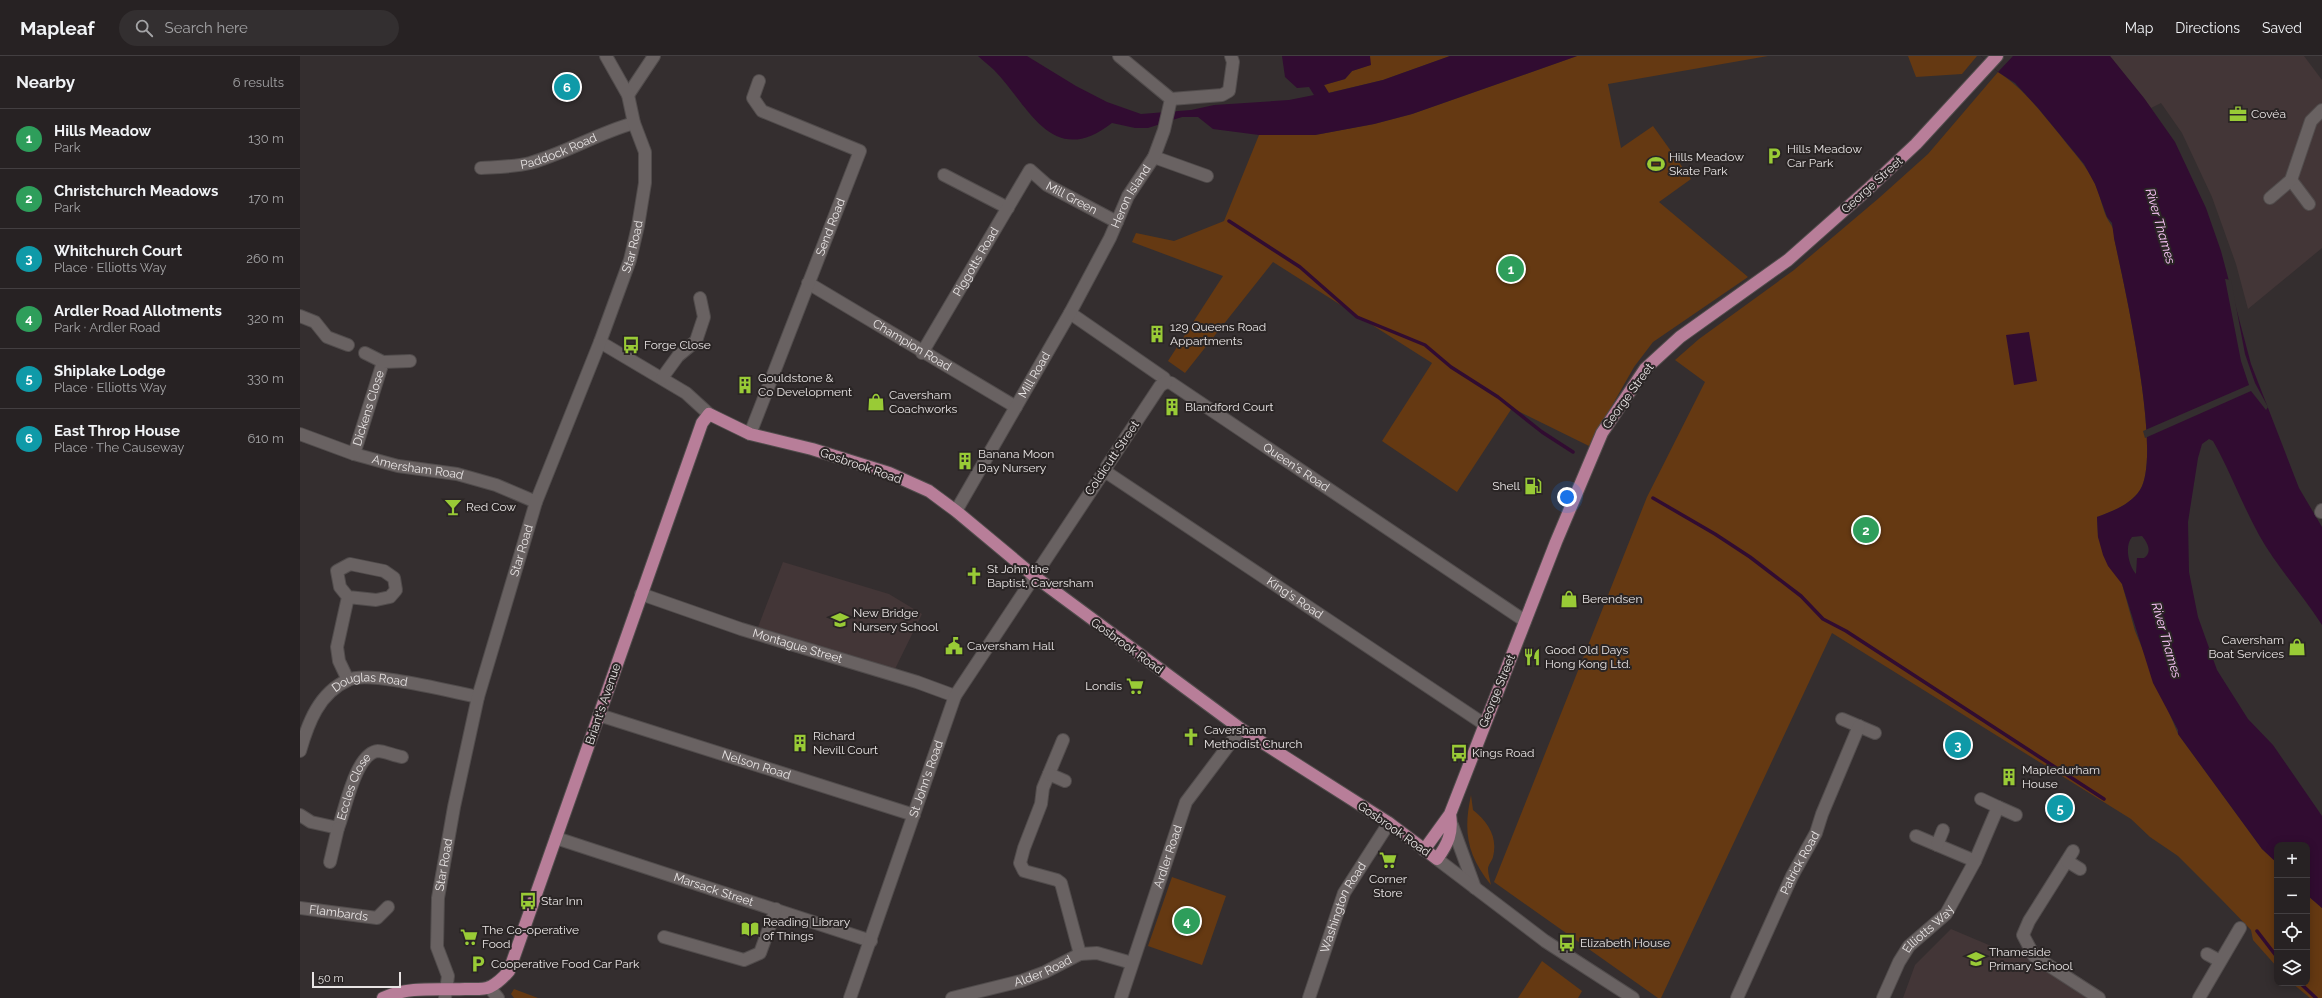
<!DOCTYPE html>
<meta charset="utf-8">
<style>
body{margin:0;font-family:Raleway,sans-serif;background:#332f30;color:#f1f3f6}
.controls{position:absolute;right:12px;bottom:12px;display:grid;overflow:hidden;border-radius:8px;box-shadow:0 2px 10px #0003}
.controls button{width:36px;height:36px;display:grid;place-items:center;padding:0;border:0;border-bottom:1px solid #433f41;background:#272223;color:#f1f3f6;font:20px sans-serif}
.scale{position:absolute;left:12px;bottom:10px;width:89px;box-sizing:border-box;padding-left:4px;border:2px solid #e8e4e4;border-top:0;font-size:11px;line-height:14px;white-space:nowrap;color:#e8e4e4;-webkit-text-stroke:3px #2a2525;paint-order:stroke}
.you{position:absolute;left:1267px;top:441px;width:14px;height:14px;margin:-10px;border:3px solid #fff;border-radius:50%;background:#1a73e8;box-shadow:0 0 0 6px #1a73e833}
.badge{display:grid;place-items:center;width:26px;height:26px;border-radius:50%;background:#99cb36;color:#fff;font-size:13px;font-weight:700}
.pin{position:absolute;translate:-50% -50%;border:2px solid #fff;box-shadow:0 1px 4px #0006}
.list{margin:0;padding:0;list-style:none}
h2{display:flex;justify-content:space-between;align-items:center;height:52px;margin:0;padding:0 16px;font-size:17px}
h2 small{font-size:13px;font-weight:400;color:#a4a4a6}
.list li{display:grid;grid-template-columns:26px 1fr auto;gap:12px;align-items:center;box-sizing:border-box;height:60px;padding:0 16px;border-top:1px solid #433f41}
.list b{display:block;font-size:15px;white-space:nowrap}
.list p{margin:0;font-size:13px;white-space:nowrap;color:#a4a4a6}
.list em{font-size:13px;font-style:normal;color:#a4a4a6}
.icon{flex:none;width:22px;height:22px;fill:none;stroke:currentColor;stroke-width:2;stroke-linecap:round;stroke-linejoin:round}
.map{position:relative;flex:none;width:2022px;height:942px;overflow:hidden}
header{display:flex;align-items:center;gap:24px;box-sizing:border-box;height:56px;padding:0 20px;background:#272223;border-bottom:1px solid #433f41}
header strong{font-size:19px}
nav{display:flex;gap:22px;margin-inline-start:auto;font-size:14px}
.search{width:280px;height:36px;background:#332f30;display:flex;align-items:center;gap:10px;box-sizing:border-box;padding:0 14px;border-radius:22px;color:#a4a4a6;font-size:15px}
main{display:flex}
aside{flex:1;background:#272223}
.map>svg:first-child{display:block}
.built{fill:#433637}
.green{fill:#653912}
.water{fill:#310c31;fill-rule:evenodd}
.pier{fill:#342e2f}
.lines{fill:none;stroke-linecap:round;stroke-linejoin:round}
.stream{stroke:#310c31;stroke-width:3.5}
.minor-casing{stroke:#514c4c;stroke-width:14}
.major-casing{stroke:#514c4c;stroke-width:14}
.minor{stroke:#696262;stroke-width:12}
.major{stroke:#b87e99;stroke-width:12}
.labels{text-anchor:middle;stroke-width:4;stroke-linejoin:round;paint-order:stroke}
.poi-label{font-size:12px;fill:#e8e4e4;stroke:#2a2525;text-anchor:start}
.street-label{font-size:12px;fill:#e8e4e4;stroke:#2a2525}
.water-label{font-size:13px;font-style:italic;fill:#fbc6f9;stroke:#2a2525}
</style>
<header>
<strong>Mapleaf</strong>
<div class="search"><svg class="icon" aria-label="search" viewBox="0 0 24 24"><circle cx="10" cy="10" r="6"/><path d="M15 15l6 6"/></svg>Search here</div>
<nav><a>Map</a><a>Directions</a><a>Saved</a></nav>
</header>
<main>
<aside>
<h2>Nearby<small>6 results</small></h2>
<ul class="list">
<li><span class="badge" style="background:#2e9e5b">1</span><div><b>Hills Meadow</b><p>Park</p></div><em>130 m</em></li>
<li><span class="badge" style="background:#2e9e5b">2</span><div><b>Christchurch Meadows</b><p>Park</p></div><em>170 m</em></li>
<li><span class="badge" style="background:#0f9aa8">3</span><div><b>Whitchurch Court</b><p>Place · Elliotts Way</p></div><em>260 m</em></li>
<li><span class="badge" style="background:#2e9e5b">4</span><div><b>Ardler Road Allotments</b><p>Park · Ardler Road</p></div><em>320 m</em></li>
<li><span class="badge" style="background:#0f9aa8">5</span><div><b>Shiplake Lodge</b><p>Place · Elliotts Way</p></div><em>330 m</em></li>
<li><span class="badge" style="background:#0f9aa8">6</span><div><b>East Throp House</b><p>Place · The Causeway</p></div><em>610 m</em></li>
</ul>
</aside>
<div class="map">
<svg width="2022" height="942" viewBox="0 0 2022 942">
<rect width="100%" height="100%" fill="#342e2f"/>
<path class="built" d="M1810 0H2004L2022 24V192L1948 253 1936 208 1912 141 1882 77 1861 47 1851 52Z
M483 506 589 538 622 558 594 615 458 571Z
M1651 873 1710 898 1715 893 1789 942H1603L1615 909Z"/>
<path class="green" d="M1070 0H1150L1083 24 1028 37 1024 29 1045 23 1052 15 1070 9Z
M1277 0H1468L1308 28 1321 92 1353 70 1391 123 1359 146 1448 221 1353 286 1334 311 1289 390 1212 352 1157 436 1082 385 1132 307 973 206 885 317 868 305 923 220 832 186 836 177 874 185 924 165 959 79H1015L1074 68 1112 58Z
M1608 0H1677L1662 18 1616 21Z
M1698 16C1724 33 1741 56 1760 79 1772 95 1787 110 1795 128 1800 139 1802 150 1806 160 1810 169 1815 171 1814 182 1824 228 1863 399 1840 434 1830 449 1813 455 1797 461L1798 481 1822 528 1835 575 1878 678 1962 793 1977 807V911L1953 884 1951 874 1921 843 1878 800 1850 781 1831 763 1532 577 1361 942H1358L1194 826 1347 441 1405 326 1375 304 1399 283 1494 214 1579 142 1628 98Z
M1171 739 1173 754C1188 766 1198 781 1193 801 1192 805 1188 809 1188 813 1188 818 1190 824 1191 829 1167 799 1163 776 1171 739Z
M872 821 926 840 902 909 848 890Z
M2007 839 2022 852V942H2010L1992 927H2007Z
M1242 905 1282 935 1278 942H1218Z
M214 933 238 942H214L211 938Z"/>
<path class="water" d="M678 0H727L776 30 807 46 841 58 891 54 914 49 989 44 1014 39 1009 31 997 32 985 21 982 0H1070L1071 9 1052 15 1045 23 1024 29 1029 37 1083 24 1150 0H1277L1112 58 1074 68 1015 79H959L913 73 898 61H882L848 72H835L812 67C752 114 729 50 694 14 689 9 683 5 678 0Z
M1681 0H1810L1844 42 1875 86 1906 152 1921 195 1951 308 1999 432 2022 471V569C2002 538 1977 511 1959 479 1942 448 1930 415 1913 385L1909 383 1902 388 1898 402 1888 466 1889 516 1898 561 1917 614 1948 663 1973 689 2022 760V852L2007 839V789H1977V807L1962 793 1878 678V674L1853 627 1822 528 1808 510 1803 499 1798 481 1797 461C1813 455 1830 449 1840 434 1863 399 1824 228 1814 182L1812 167 1807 161 1795 128 1784 108 1738 52 1715 27 1698 16ZM1842 480C1847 486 1853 496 1844 502H1837L1836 518C1829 511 1824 490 1832 481Z
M1729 276 1737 325 1714 329 1706 279Z"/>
<path class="pier" d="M1681 0H1713L1698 16Z
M1925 223 1931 224 1945 298 1955 327 1968 351 1966 354 1951 335 1845 382 1843 375 1949 329 1941 305Z"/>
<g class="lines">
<path class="stream" d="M929 165 1000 211 1057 261 1125 289 1151 311 1198 341 1242 376 1273 396
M1353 442 1415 478 1450 501 1501 540 1523 563 1546 575 1804 743
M1957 875 1977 901
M2000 927 2016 942"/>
<g class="minor-casing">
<g id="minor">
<path d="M328 39 354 0"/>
<path d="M871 43 922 39 929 35 933 6 931 0"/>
<path d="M854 101 907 120"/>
<path id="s1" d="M181 112C198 111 214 111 230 107 266 97 298 77 334 67"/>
<path d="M644 119 708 152"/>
<path d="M1991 124 2009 148"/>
<path d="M1970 142 1991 124 2011 65 2022 54"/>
<path id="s2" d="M508 227 716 351"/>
<path d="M770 257 864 322 866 326"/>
<path d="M0 260 15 266 27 281 48 289"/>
<path d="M300 286 386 337 409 358"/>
<path d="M65 297 83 306"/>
<path id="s3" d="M622 297 730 114 747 129 817 166"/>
<path d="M362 322 378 300 396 285 404 261 400 242"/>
<path id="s4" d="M866 326 871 327 1225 565"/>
<path id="s5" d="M0 378 54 398 98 410 157 418 196 429 236 446"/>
<path id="s6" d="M450 378 560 95 462 55 453 42 459 25"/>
<path id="s7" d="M54 398 83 306 110 305"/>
<path id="s8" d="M806 416 1184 668"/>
<path id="s9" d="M656 455 770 257 810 182 828 140 854 101 864 74 871 43 819 0"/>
<path d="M2021 456 2022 454"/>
<path id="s10" d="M341 538 441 573 617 626 655 640"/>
<path d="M48 541 76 544 90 541 96 534 94 522 84 515 50 508 37 515 40 531 48 541 37 591 39 605 48 624"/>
<path id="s11" d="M299 659 614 759"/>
<path d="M1542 663 1575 677"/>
<path d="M763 684 743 732 741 748 724 792 720 807 724 815 757 824 761 827 780 898"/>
<path id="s12" d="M0 695C8 667 19 637 48 624 69 614 152 636 178 641"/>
<path d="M749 718 765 725"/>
<path d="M1698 751 1716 759"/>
<path id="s13" d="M0 759 11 766 38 772C45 756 55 697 78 695 84 695 95 700 102 701"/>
<path d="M1152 769 1175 832"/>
<path d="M1616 780 1675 805"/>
<path id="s14" d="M256 782 571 885"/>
<path d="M1637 789 1643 774"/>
<path d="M1773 795 1729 865 1723 879 1734 900 1799 942"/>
<path d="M1137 803 1245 885 1333 942"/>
<path d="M1767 805 1780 813"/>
<path d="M30 806 38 772"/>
<path id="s15" d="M0 852 77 862 88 851"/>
<path d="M364 881 444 904 460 897 476 853"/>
<path d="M1907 898 1920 905"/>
<path d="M189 931 198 942"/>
<path id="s16" d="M145 942 148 920 137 891 138 842 154 751 178 641 236 446 300 286 330 204 338 170 345 127V96L334 67 328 39 306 0"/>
<path id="s17" d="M550 942 655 640 801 420 806 416 807 410 860 330 866 326"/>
<path id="s18" d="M652 942 721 925 745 916 780 898 797 897 832 907"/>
<path id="s19" d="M821 942 886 746 941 673"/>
<path id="s20" d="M1009 942 1044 837 1089 767"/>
<path id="s21" d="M1437 942 1492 820 1516 777 1522 758 1559 670"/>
<path id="s22" d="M1583 942 1599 906 1609 890 1646 858 1675 805 1698 751 1681 743"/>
<path d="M1899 942 1940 872"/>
</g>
</g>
<g class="major-casing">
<path id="major" d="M1124 794 1150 758 1256 486 1302 377 1345 313 1380 281 1488 204 1567 134 1616 88 1697 0
M83 942C109 930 138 934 165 933 173 933 183 934 190 931 198 927 203 922 209 915L402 367 409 358 450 378 512 393 589 417 629 435 656 455 734 520 941 673 1089 767 1137 803C1148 788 1153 777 1150 758"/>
</g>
<use href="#minor" class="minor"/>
<use href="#major" class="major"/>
</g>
<defs>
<g id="office-bare" transform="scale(1.38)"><path d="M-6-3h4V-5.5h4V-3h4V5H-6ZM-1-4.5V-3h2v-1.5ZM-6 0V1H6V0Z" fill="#99cb36" stroke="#2a2525" stroke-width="2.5" paint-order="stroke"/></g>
<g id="parking-bare" transform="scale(1.38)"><path d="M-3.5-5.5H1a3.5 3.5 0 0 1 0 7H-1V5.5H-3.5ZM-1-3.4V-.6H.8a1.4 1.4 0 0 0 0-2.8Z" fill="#99cb36" stroke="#2a2525" stroke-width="2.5" paint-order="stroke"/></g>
<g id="stadium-bare" transform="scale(1.38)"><path d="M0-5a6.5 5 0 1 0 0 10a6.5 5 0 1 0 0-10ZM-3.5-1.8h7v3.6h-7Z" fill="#99cb36" stroke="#2a2525" stroke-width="2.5" paint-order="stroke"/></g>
<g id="building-bare" transform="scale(1.38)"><path d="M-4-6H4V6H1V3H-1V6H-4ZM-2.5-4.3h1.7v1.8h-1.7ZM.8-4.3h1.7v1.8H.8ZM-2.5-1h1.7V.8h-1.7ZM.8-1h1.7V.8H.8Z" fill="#99cb36" stroke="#2a2525" stroke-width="2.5" paint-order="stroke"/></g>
<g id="bus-bare" transform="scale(1.38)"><path d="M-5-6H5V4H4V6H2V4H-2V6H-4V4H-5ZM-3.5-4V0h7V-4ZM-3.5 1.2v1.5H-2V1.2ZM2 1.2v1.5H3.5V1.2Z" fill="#99cb36" stroke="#2a2525" stroke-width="2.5" paint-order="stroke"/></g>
<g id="shop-bare" transform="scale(1.38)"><path d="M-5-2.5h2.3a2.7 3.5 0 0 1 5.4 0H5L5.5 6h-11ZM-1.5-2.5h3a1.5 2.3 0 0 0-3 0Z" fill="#99cb36" stroke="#2a2525" stroke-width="2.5" paint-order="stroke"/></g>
<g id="fuel-bare" transform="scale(1.38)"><path d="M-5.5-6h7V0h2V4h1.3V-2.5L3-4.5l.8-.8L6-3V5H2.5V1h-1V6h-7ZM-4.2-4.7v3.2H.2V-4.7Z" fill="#99cb36" stroke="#2a2525" stroke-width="2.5" paint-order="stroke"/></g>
<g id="bar-bare" transform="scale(1.38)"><path d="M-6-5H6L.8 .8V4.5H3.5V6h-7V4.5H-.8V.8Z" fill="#99cb36" stroke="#2a2525" stroke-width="2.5" paint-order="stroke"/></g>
<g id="church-bare" transform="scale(1.38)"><path d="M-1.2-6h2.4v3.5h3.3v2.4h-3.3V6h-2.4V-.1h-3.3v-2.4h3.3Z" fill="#99cb36" stroke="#2a2525" stroke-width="2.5" paint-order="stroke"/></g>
<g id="school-bare" transform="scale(1.38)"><path d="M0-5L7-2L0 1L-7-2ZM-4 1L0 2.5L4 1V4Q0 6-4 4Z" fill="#99cb36" stroke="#2a2525" stroke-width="2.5" paint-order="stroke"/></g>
<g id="civic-bare" transform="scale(1.38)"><path d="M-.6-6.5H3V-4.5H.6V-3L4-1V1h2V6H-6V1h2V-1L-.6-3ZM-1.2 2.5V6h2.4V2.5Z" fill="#99cb36" stroke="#2a2525" stroke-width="2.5" paint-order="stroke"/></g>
<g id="restaurant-bare" transform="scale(1.38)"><path d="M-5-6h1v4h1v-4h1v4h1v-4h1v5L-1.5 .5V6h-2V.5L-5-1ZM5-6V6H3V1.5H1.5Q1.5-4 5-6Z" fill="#99cb36" stroke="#2a2525" stroke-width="2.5" paint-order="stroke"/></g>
<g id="supermarket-bare" transform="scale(1.38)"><path d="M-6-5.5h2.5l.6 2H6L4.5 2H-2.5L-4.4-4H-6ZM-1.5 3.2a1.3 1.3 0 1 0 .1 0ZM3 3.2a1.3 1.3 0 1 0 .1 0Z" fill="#99cb36" stroke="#2a2525" stroke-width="2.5" paint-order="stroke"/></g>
<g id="library-bare" transform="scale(1.38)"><path d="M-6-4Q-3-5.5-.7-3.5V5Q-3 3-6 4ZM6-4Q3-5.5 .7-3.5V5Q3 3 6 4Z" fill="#99cb36" stroke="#2a2525" stroke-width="2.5" paint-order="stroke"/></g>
</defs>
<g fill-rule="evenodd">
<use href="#office-bare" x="1938" y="58"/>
<use href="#parking-bare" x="1474" y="100"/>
<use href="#stadium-bare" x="1356" y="108"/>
<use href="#building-bare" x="857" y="278"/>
<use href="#bus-bare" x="331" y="289"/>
<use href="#building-bare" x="445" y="329"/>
<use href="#shop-bare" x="576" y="346"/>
<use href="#building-bare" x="872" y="351"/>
<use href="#building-bare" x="665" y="405"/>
<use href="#fuel-bare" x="1233" y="430"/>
<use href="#bar-bare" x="153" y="451"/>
<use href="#church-bare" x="674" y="520"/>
<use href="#shop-bare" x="1269" y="543"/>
<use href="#school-bare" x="540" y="564"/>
<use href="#civic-bare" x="654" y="590"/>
<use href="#shop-bare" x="1997" y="591"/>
<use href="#restaurant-bare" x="1232" y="601"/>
<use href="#supermarket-bare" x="835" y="630"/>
<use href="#church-bare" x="891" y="681"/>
<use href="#building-bare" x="500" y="687"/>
<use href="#bus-bare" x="1159" y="697"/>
<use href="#building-bare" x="1709" y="721"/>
<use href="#supermarket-bare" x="1088" y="804"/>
<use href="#bus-bare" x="228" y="845"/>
<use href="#library-bare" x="450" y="873"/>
<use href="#supermarket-bare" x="169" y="881"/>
<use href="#bus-bare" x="1267" y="887"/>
<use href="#school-bare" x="1676" y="903"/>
<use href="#parking-bare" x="178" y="908"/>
</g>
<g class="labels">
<g class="poi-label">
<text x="1951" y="62">Covéa</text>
<text x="1487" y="97">Hills Meadow<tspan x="1487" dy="14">Car Park</tspan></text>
<text x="1369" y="105">Hills Meadow<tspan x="1369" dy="14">Skate Park</tspan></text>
<text x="870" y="275">129 Queens Road<tspan x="870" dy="14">Appartments</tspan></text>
<text x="344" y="293">Forge Close</text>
<text x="458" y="326">Gouldstone &amp;<tspan x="458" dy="14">Co Development</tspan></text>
<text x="589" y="343">Caversham<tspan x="589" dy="14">Coachworks</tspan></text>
<text x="885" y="355">Blandford Court</text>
<text x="678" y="402">Banana Moon<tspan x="678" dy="14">Day Nursery</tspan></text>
<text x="1220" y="434" text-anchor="end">Shell</text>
<text x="166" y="455">Red Cow</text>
<text x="687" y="517">St John the<tspan x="687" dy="14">Baptist, Caversham</tspan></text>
<text x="1282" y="547">Berendsen</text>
<text x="553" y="561">New Bridge<tspan x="553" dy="14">Nursery School</tspan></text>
<text x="1984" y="588" text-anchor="end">Caversham<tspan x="1984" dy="14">Boat Services</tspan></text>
<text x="667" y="594">Caversham Hall</text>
<text x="1245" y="598">Good Old Days<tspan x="1245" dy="14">Hong Kong Ltd.</tspan></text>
<text x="822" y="634" text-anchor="end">Londis</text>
<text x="904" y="678">Caversham<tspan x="904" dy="14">Methodist Church</tspan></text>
<text x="513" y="684">Richard<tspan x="513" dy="14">Nevill Court</tspan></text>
<text x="1172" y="701">Kings Road</text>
<text x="1722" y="718">Mapledurham<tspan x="1722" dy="14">House</tspan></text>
<text x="1088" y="827" text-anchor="middle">Corner<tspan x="1088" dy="14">Store</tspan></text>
<text x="241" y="849">Star Inn</text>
<text x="463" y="870">Reading Library<tspan x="463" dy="14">of Things</tspan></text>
<text x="182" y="878">The Co-operative<tspan x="182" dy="14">Food</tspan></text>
<text x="1280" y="891">Elizabeth House</text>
<text x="1689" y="900">Thameside<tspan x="1689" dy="14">Primary School</tspan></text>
<text x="191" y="912">Cooperative Food Car Park</text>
</g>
<g class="street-label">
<text dy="4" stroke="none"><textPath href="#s1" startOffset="80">Paddock Road</textPath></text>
<text transform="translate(1572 129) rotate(-42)" y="4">George Street</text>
<text dy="4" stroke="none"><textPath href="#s9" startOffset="360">Heron Island</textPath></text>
<text dy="4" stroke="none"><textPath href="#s3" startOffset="263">Mill Green</textPath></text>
<text dy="4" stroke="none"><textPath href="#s6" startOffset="222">Send Road</textPath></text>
<text dy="4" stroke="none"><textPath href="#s16" startOffset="784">Star Road</textPath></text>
<text dy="4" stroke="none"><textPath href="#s3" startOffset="106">Piggotts Road</textPath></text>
<text dy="4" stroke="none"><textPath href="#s2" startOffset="121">Champion Road</textPath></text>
<text dy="4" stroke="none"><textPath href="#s9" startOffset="157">Mill Road</textPath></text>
<text transform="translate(1328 340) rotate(-54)" y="4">George Street</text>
<text dy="4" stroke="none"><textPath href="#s7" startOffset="48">Dickens Close</textPath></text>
<text transform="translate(812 402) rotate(-56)" y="4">Coldicutt Street</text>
<text transform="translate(561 410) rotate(19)" y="4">Gosbrook Road</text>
<text dy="4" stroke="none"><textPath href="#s4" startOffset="156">Queen's Road</textPath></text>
<text dy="4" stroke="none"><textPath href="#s5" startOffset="123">Amersham Road</textPath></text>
<text dy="4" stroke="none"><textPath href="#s16" startOffset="460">Star Road</textPath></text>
<text dy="4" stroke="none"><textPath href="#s8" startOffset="227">King's Road</textPath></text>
<text dy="4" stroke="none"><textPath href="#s10" startOffset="165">Montague Street</textPath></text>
<text transform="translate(827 590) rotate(36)" y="4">Gosbrook Road</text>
<text dy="4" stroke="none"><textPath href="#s12" startOffset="110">Douglas Road</textPath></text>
<text transform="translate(1197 635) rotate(-68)" y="4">George Street</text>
<text transform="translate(303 648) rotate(-71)" y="4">Briant's Avenue</text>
<text dy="4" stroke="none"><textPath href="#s11" startOffset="165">Nelson Road</textPath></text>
<text dy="4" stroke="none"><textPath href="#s17" startOffset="232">St John's Road</textPath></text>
<text dy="4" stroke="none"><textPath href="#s13" startOffset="85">Eccles Close</textPath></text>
<text transform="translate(1094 773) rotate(35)" y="4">Gosbrook Road</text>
<text dy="4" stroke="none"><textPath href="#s19" startOffset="149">Ardler Road</textPath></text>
<text dy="4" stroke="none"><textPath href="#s21" startOffset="149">Patrick Road</textPath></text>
<text dy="4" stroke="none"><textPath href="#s16" startOffset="136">Star Road</textPath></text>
<text dy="4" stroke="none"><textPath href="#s14" startOffset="166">Marsack Street</textPath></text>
<text dy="4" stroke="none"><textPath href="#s20" startOffset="97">Washington Road</textPath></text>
<text dy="4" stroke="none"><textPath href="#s15" startOffset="39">Flambards</textPath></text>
<text dy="4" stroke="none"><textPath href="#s22" startOffset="84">Elliotts Way</textPath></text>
<text dy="4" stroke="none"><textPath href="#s18" startOffset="95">Alder Road</textPath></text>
</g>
<g class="water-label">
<text transform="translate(1861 170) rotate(74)" y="5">River Thames</text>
<text transform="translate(1867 584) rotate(74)" y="5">River Thames</text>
</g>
</g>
</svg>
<div class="controls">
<button>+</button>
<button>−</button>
<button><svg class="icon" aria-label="locate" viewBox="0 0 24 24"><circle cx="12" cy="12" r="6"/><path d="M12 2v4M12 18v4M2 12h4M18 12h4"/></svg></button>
<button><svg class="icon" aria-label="layers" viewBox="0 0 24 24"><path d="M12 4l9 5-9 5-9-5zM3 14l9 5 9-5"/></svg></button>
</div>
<div class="scale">50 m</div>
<div class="you"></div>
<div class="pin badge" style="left:1211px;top:213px;background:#2e9e5b">1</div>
<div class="pin badge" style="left:1566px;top:474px;background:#2e9e5b">2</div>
<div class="pin badge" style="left:1658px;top:689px;background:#0f9aa8">3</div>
<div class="pin badge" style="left:887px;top:865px;background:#2e9e5b">4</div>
<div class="pin badge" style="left:1760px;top:752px;background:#0f9aa8">5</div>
<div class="pin badge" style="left:267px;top:31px;background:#0f9aa8">6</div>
</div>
</main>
